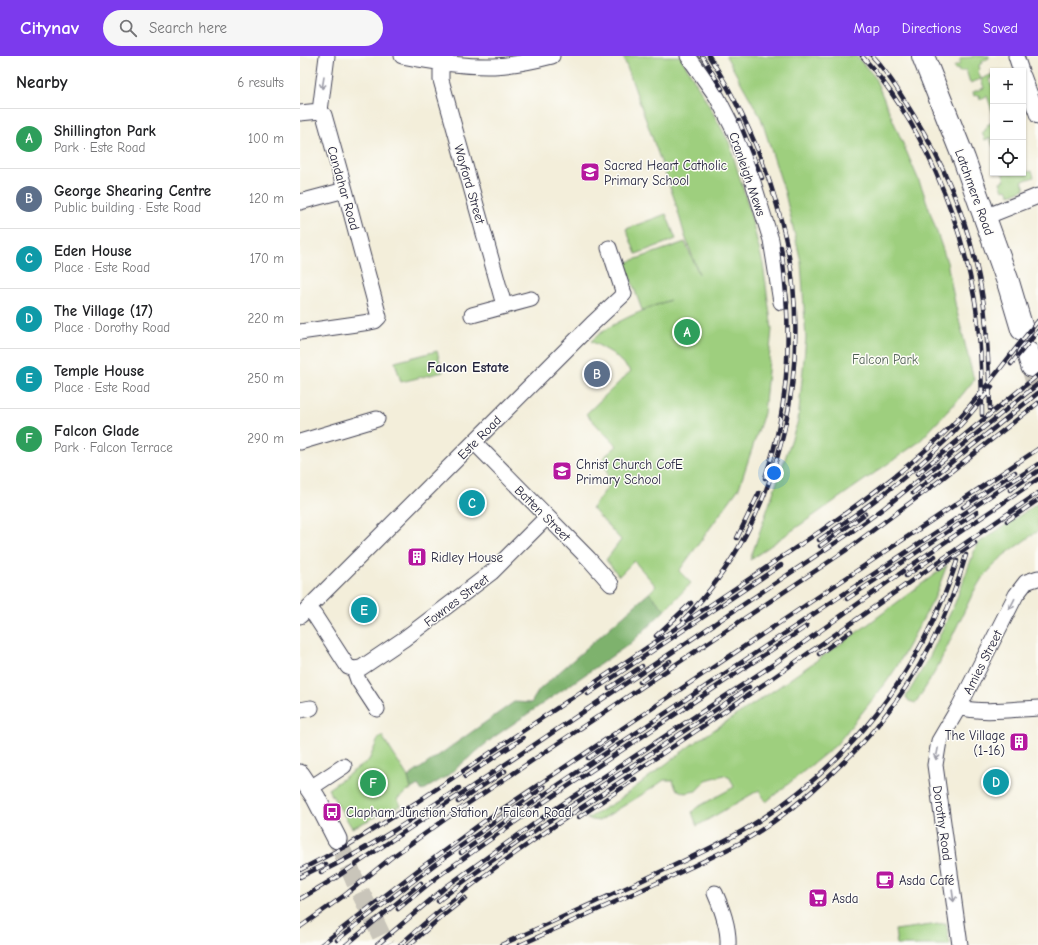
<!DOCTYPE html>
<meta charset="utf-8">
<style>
body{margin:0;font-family:"Comic Neue",sans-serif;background:#f6f6f6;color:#202124}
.controls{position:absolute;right:12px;top:12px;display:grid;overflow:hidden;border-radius:0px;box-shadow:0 1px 3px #0004}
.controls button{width:36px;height:36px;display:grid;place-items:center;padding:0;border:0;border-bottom:1px solid #e0e0e0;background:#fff;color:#202124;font:20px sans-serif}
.you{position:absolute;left:474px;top:417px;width:14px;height:14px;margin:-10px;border:3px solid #fff;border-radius:50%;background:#1a73e8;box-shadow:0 0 0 6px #1a73e833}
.badge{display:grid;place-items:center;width:26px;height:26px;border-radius:50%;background:#7c3aed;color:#fff;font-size:13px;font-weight:700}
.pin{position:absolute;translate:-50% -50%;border:2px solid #fff;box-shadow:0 1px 4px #0006}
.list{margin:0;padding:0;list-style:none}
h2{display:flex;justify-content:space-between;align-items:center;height:52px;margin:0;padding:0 16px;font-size:17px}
h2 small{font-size:13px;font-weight:400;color:#757577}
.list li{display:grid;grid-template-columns:26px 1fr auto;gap:12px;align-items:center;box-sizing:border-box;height:60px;padding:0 16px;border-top:1px solid #e0e0e0}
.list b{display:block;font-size:15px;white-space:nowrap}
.list p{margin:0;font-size:13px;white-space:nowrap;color:#757577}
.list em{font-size:13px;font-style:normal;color:#757577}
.icon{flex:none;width:22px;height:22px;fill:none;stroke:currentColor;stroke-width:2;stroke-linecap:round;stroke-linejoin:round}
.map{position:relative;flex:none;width:738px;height:889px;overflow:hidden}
header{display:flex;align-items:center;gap:24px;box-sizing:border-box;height:56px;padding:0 20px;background:#7c3aed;color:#fff}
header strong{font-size:19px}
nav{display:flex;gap:22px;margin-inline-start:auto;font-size:14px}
.search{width:280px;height:36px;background:#f6f6f6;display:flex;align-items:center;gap:10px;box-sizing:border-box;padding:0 14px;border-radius:22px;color:#757577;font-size:15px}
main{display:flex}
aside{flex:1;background:#fff}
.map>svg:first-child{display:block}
.green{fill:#9ecf7e;stroke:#60785c}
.forest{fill:#7eb26d;stroke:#506a54}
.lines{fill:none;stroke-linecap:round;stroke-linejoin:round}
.major-tunnel{stroke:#c9c5ba;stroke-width:19;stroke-dasharray:19 10;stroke-linecap:butt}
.highway-tunnel{stroke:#c9c5ba;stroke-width:22;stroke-dasharray:22 11;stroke-linecap:butt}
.minor-casing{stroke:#414153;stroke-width:17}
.major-casing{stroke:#414153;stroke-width:21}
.highway-casing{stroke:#414153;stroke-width:24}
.minor{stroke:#fff;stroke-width:15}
.major{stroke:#fff;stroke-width:19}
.highway{stroke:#fff;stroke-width:22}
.rail-casing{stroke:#22223b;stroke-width:4.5}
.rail{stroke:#fdfcf7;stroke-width:3;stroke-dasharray:9;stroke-linecap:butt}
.oneway{stroke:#9c9ca7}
.labels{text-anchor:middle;stroke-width:3;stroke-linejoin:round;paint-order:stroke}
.poi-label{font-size:13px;fill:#22223b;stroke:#fdfcf7;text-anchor:start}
.street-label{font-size:13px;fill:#22223b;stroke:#fdfcf7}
.park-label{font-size:13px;fill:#4d5f52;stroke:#fdfcf7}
.neighbourhood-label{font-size:14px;font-weight:bold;fill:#22223b;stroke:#fdfcf7}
</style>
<header>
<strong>Citynav</strong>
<div class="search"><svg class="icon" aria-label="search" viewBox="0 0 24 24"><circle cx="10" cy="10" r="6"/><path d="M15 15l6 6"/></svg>Search here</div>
<nav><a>Map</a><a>Directions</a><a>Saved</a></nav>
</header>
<main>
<aside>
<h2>Nearby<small>6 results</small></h2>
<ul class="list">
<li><span class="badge" style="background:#2e9e5b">A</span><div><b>Shillington Park</b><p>Park · Este Road</p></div><em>100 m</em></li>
<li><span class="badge" style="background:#5c6f8a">B</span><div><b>George Shearing Centre</b><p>Public building · Este Road</p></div><em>120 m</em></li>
<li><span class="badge" style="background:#0f9aa8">C</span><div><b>Eden House</b><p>Place · Este Road</p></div><em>170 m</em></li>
<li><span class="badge" style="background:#0f9aa8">D</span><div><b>The Village (17)</b><p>Place · Dorothy Road</p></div><em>220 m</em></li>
<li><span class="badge" style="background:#0f9aa8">E</span><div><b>Temple House</b><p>Place · Este Road</p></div><em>250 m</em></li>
<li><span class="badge" style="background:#2e9e5b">F</span><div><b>Falcon Glade</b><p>Park · Falcon Terrace</p></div><em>290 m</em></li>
</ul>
</aside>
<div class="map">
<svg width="738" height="889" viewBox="0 0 738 889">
<rect width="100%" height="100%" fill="#fdfcf7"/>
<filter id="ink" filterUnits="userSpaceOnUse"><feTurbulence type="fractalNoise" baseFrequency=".025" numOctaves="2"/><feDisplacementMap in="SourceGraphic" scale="8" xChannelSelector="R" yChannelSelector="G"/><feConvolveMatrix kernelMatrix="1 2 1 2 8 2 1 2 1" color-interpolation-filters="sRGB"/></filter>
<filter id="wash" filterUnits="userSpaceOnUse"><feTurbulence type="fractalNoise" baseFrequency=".012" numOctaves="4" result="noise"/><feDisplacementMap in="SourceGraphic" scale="16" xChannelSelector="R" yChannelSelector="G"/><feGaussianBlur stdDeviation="0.9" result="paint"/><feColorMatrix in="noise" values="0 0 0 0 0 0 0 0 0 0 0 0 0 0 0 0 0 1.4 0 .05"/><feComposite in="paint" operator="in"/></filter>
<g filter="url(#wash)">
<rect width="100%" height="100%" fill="#f3eeda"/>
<path class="green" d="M323 0H380L402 37 429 86 448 149 463 208 472 273 464 357 439 432 379 515 391 527 365 554 349 537 356 530 334 505 319 520 306 504 321 484 292 452 310 428 303 402 317 390 286 358 331 315 312 297 291 285C313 265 342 255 370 244L342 254 325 207 385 186 399 218 385 180 374 142Z
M426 0H556L574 20 622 132 647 206 656 252 674 324 657 345 619 386 450 504 498 365 506 282 501 206 485 137 461 62Z
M672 0H689V2L682 5 683 7 680 8 679 10 680 13 678 15 681 23 693 18V22L689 23 693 33V57L687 40 680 43 679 39 674 40 673 36 684 32 681 23 670 27 666 14 659 16 658 13 655 14 654 11 660 8 659 5 661 4V2L673 1Z
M693 66V91L690 82 685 84 682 76 686 74 685 72 688 71 687 69Z
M723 105 727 116 732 115 734 121 722 125 725 133 710 139 707 133 703 134 700 126 705 124 702 117H723Z
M366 158 376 183 336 198 326 173Z
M137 295 143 316 101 326 95 306Z
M738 447V475L704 499 682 522 673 537 636 614 616 647 609 645 606 641 629 602 655 547 677 488Z
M647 509 634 543 596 612 585 628 536 689 466 746 459 734 397 770 392 756 396 752 434 731 430 722 424 719 406 724 396 735 385 737 376 733 373 724H364L351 733 299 765 287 763 317 745 391 689 470 637 563 572Z
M82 680 108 721 111 733 97 743 101 749 52 772 28 733 69 704 79 681Z
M646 867 650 889H597L595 874Z"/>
<path class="forest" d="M349 537 365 554 331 587 194 681 147 720 122 735 118 729 111 733 108 721 214 646 231 647 239 634Z"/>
</g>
<g filter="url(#ink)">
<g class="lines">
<path class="major-tunnel" d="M37 783 55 825 86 889"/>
<path class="highway-tunnel" d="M732 310 738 332"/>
<g class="minor-casing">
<path id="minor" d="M102 0C132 6 164 11 194 10 214 9 233 5 252 0
M388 0 417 41 436 78 452 123 471 184 481 246
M716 0 721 15
M141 7V24L204 249
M723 20 738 60
M0 57 20 55
M0 146 45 134
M685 161 738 140
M172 259 231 243
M0 276 70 266 75 265 79 261 45 134 24 59 20 55 27 0
M0 386 77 363
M174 386 289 503 311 528
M8 552 15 560 48 611 54 613 61 612 104 583 192 516 247 461
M0 560 292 268 324 238 309 192
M54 613 58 624 77 653
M659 651C680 658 715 653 738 652
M0 654 11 652
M9 733 44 710
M415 837C422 853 429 871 428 889
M660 889 635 709 639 685 659 651 716 539 726 526 738 522"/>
</g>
<g class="major-casing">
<path id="major" d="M0 718 16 742 37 783"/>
</g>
<g class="highway-casing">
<path id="highway" d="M623 0 664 103 708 226 722 273
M728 297 732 310"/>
</g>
<use href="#minor" class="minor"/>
<use href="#major" class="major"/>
<use href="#highway" class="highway"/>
<g class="rail-casing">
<path id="rail" d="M402 0 422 33
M562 0C621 65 660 159 675 245 681 283 682 321 682 359
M572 0C589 18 601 39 614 60 650 118 674 182 684 250 688 284 689 319 690 353
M439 65 462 122
M711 308 738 275
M617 418 738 319
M465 422C491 346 492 270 481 191
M710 434 738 415
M613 437 738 337
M663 451 715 416
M707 465 738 444
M437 482 459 437
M519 484C563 454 606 423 644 386 662 369 677 350 692 331
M520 490 565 458
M639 512 675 487
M606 520 635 500
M547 543 677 456
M383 564C483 464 517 303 482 168 467 108 442 52 409 0
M356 580 391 547
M519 598 551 575
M340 626 370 605
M309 632 342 610
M288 638 481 509
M288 702 316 683
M165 721 223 682
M158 746 205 715
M279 761 335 723
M161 797 252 733 738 408
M0 814 50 788 117 746 522 474C570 440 618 405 659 362 687 332 711 297 738 265
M21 816C69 792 114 762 159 732
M0 821 26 808
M0 843 37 821 550 477 584 452 738 328
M138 845C237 768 346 703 449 631
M98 853 137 821 225 759 507 570
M0 871 45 839 92 801 157 755 545 495 630 432 738 347
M37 884 134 809 244 731
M21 889 118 814 183 766 738 393
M46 889 121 827
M77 889 147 830 249 757 474 608 616 506 738 423
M100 889C189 808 293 745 393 677 509 598 622 516 738 437
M109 889 140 862 165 842
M201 889C254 865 307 841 360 816 390 802 421 788 449 771 550 709 620 617 657 505
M220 889C270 866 320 844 370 821 393 810 417 799 440 787 472 769 502 745 529 720 547 703 565 686 580 666 620 617 649 559 666 499"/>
</g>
<use href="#rail" class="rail"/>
</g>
<defs><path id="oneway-shaft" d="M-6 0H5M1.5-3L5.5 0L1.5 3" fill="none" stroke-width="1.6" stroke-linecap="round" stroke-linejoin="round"/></defs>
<g class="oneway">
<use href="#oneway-shaft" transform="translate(23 27) rotate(99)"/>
<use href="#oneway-shaft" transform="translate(712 548) rotate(117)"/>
<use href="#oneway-shaft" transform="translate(637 698) rotate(101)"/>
<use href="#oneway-shaft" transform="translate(653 840) rotate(82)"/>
</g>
</g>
<defs>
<g id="school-square" transform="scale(1)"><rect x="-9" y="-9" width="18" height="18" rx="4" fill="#b5179e" stroke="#fdfcf7"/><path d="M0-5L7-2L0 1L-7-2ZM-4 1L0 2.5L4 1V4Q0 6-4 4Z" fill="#fff"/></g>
<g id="building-square" transform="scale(1)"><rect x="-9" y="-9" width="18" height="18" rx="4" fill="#b5179e" stroke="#fdfcf7"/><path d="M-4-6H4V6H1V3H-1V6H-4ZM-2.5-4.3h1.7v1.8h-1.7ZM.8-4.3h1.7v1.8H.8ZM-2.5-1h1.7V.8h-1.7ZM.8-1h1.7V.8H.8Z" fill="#fff"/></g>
<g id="bus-square" transform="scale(1)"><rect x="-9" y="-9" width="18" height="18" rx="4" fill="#b5179e" stroke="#fdfcf7"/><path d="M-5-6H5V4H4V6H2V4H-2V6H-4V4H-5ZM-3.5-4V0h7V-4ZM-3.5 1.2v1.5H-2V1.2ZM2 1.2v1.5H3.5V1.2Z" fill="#fff"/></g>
<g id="cafe-square" transform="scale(1)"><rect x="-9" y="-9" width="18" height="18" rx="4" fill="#b5179e" stroke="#fdfcf7"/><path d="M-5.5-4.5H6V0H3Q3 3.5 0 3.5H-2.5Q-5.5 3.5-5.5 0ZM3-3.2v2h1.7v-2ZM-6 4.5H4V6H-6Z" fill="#fff"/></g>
<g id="supermarket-square" transform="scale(1)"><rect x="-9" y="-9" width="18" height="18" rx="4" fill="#b5179e" stroke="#fdfcf7"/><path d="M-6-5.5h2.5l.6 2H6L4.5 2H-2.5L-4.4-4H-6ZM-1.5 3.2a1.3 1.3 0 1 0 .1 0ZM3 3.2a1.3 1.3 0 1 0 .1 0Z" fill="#fff"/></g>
</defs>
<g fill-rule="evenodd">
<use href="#school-square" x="290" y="116"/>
<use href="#school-square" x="262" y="415"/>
<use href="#building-square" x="117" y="501"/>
<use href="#building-square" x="719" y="686"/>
<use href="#bus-square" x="32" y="756"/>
<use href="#cafe-square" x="585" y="824"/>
<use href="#supermarket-square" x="518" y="842"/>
</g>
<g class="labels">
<g class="poi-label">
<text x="304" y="114">Sacred Heart Catholic<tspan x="304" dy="15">Primary School</tspan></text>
<text x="276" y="413">Christ Church CofE<tspan x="276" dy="15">Primary School</tspan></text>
<text x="131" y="506">Ridley House</text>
<text x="705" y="684" text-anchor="end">The Village<tspan x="705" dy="15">(1-16)</tspan></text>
<text x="46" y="761">Clapham Junction Station / Falcon Road</text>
<text x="599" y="829">Asda Café</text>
<text x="532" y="847">Asda</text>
</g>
<g class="street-label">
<text transform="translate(448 118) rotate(71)" y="5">Cranleigh Mews</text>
<text transform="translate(170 128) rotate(74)" y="5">Wayford Street</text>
<text transform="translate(44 132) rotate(74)" y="5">Candahar Road</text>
<text transform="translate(675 136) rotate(70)" y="5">Latchmere Road</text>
<text transform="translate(179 381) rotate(-45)" y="5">Este Road</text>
<text transform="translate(243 457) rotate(45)" y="5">Batten Street</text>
<text transform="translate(156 544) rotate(-37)" y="5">Fownes Street</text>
<text transform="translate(682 606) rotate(-63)" y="5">Amies Street</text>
<text transform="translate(643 767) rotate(82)" y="5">Dorothy Road</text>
</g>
<g class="park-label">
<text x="585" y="308">Falcon Park</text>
</g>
<g class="neighbourhood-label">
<text x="168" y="316">Falcon Estate</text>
</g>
</g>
</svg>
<div class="controls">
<button>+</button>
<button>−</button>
<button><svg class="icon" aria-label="locate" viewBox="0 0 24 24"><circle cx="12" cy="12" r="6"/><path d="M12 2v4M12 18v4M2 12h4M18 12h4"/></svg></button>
</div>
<div class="you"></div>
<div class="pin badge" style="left:387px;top:276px;background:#2e9e5b">A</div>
<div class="pin badge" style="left:297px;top:318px;background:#5c6f8a">B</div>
<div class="pin badge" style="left:172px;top:447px;background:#0f9aa8">C</div>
<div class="pin badge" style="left:696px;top:726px;background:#0f9aa8">D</div>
<div class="pin badge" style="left:64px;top:554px;background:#0f9aa8">E</div>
<div class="pin badge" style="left:73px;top:727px;background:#2e9e5b">F</div>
</div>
</main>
